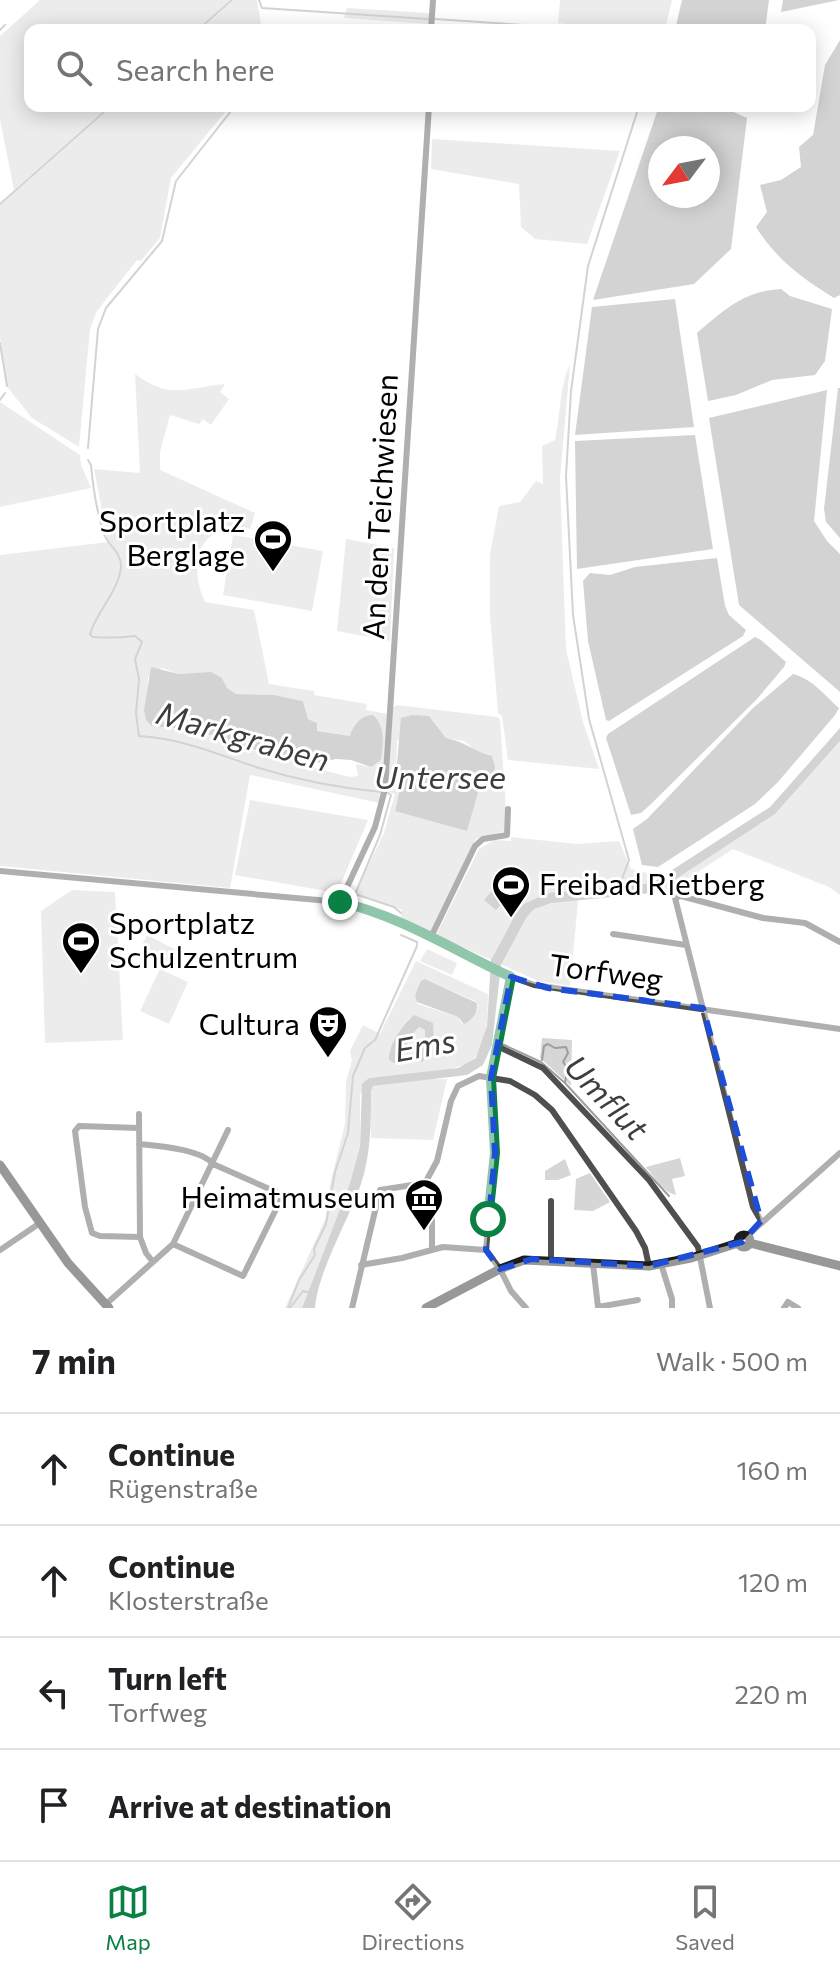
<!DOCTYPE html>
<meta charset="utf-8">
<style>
body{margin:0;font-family:Commissioner,sans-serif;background:#f6f6f6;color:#202124}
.compass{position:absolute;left:648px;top:136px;width:72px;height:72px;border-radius:50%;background:#fff;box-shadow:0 4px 20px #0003;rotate:238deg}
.stop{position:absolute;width:24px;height:24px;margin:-18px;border:6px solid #0b8043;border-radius:50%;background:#fff}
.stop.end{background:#0b8043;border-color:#fff;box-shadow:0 2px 8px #0008}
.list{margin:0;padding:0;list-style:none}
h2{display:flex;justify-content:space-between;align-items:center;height:104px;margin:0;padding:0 32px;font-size:34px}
h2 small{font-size:26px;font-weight:400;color:#757577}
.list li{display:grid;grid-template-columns:52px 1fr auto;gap:24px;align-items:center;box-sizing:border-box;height:112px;padding:0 32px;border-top:2px solid #e0e0e0}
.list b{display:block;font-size:30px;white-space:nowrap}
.list p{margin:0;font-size:26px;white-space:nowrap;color:#757577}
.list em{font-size:26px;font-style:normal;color:#757577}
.icon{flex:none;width:44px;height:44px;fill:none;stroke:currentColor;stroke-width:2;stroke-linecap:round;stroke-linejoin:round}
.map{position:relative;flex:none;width:840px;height:1308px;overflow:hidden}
.search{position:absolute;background:#fff;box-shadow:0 4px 20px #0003;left:24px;right:24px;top:24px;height:88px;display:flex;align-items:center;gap:20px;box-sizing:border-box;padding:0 28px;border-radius:16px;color:#757577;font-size:30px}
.sheet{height:552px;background:#fff}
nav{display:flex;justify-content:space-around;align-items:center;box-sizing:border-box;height:112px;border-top:2px solid #e0e0e0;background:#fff;font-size:22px;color:#757577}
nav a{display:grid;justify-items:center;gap:4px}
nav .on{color:#0b8043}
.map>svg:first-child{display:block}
.green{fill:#d6d6d6;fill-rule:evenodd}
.water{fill:#9d9d9d;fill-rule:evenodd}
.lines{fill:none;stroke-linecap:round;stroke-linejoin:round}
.stream{stroke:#9d9d9d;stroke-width:2}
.street{stroke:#4f4f4f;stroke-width:6}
.secondary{stroke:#1c1c1c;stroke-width:9}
.route{stroke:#0b8043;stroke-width:10}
.marked{fill:none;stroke:#1d4ed8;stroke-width:6;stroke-dasharray:16 10;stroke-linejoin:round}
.labels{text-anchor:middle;stroke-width:6;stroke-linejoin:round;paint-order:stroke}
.street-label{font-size:30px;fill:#000;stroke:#fff}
.poi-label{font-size:30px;fill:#000;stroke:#fff;text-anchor:end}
.water-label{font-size:32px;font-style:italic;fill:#3e3e3e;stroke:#fff}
</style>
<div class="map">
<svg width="840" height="1308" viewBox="0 0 840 1308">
<rect width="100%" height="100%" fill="#fff"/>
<path class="green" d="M40 0H231L197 30H30V106H110L14 190 0 120V36Z
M234 0H257L262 30H200Z
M560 0H672L665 30H612L558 23Z
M347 8 429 13V24L344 18Z
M113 106H230L171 178 160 238 141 261 137 260 97 311 90 329 79 447 32 418 8 388 0 337V205Z
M432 139 620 151 587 244 535 239 521 227 519 184 431 169Z
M570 364 560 479 566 649 583 722 599 769 508 760 502 716 498 713 490 616V554L499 506 520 502 536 481 543 484 542 446 555 440C561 413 559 389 570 364Z
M135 374C170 400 184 388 225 384L220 392 229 399 211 425 203 419 199 424 170 415 160 452V470L255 513 250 529C199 521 187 562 205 602L254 610 269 684 314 691V695L367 704 366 710 387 714 383 787 379 803 250 775 230 888 0 866V555L108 542 94 469 140 473ZM162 668 179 674 222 678 227 688 236 694 274 695 303 701 308 719 317 723 316 731 351 736 359 723 371 767 356 764 358 776 350 777 272 757 211 735 184 729 152 725 144 710 147 697 148 677Z
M0 402 80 455 81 465 91 488 0 507Z
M233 535 323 551 312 611 223 595Z
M346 539 394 548 390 641 337 631Z
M397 705 497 717 500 720 507 825 505 831 476 839 431 931 401 917 402 910 357 894 356 891 384 833 395 794 388 792 393 707ZM429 716 446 738 464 741 478 753 395 810 400 789 396 775 397 741Z
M840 741V895L829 887 733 849 675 887 670 895 655 892 775 814Z
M250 800 368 820 337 893 235 875Z
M511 837 577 844 619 841 631 869 646 873 655 881 646 884 576 890 578 902 570 986 538 981 436 935 479 849 494 840 511 841Z
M72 890 115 892 123 1040 45 1043 41 911Z
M147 935 184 954 177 966 141 947Z
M427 949 457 963 452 975 420 961Z
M416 961 488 994C487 1014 489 1037 477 1055 465 1075 393 1075 369 1078L360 1095V1145L350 1183 302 1308H285L326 1217 330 1184 345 1124 346 1081 352 1061 350 1051 363 1025 380 1034ZM425 979 475 1001 478 1004 477 1010 462 1024 458 1017 418 1004 415 995ZM433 1023 434 1036 429 1055 418 1053 425 1039V1030L419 1027 409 1038 404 1057 402 1027Z
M160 969 188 982 169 1024 140 1011Z
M542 1038 572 1040 571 1086 540 1058Z
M422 1079H447L433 1140 371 1138V1091L373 1086Z
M680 1158 685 1176 672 1179 676 1195C663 1192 655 1178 646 1167Z
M565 1159 571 1175 558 1180H545V1171Z
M590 1173 610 1202 593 1211 574 1210 576 1179Z"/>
<path class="water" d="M682 0H769L765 30H675Z
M783 0H839L781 12Z
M840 40V295L834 298C803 279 776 259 756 227L767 212 760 185 781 180 801 167 799 147 813 135 825 65Z
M659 106H720L747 118 731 249 694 284 593 300ZM660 148H708V196H660Z
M781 289 790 296 832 309 825 361 815 375 772 380 736 395 708 401 697 333C724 310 744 291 781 289Z
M675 299 694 427 575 435 592 307Z
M838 388H840V538L826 522 824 509Z
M827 390 814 521 827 541 840 554V692L739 605 709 418Z
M695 435 713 549 577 569 575 441Z
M717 558 725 606 729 615 746 630 743 636 609 721 606 720 588 641 583 581 590 573 610 575 635 567Z
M755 637 761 640 786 662 784 667 757 699 651 804 641 813 631 815 606 738 608 734Z
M151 667 179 674 211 672 222 678 227 688 236 694 274 695 303 701 308 719 317 723V731L350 736C353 725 361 715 373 715 386 727 383 744 381 760L371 767 351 760 336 759 303 766 211 735 184 729 152 726 146 720 144 710Z
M793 674C813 679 825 696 839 708L835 715 778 782 755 804 658 867 642 865 633 829 647 819 752 709Z
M412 715 429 716 446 738C464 741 475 752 492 756L495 766 493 780 479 789 467 831 395 811 400 789 396 775 401 718Z
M840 728V741L775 814 659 890 652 893 551 903 534 909 526 918 501 965 492 1045 483 1065 467 1075 373 1086 371 1091C371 1123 371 1154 361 1184 348 1221 318 1271 315 1308H302L350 1183 360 1146 362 1084 369 1078 458 1068 476 1058 487 1026 491 960 517 912 524 904 548 893 645 884 655 881 770 807Z
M514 866 525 876 496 910 484 900Z
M425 979 477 1003C478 1012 473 1020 464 1024L458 1017 417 1002 415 995 421 981Z
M414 1015 433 1023C435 1038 433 1051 422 1062L415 1058 425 1039V1030L419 1027 409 1038 402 1063H394L389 1060C389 1043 402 1026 414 1015Z"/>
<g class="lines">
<path class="stream" d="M259 0 262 8 428 19
M435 19 597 30
M0 30 5 25
M198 30 232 0
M0 204 111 106
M0 343 7 386
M0 400 5 393
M88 448 98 329 106 308 162 241 176 181 235 106
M88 460 91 465C93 487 97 513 104 534 108 546 121 551 121 566 120 589 96 613 90 634L93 637C109 638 119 638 135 636L142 642 135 659 139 679 136 713 139 736C181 738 219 755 259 768 298 780 340 788 381 792
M388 793 391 795 380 835 355 894 394 907 401 913
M619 887 629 860 589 719 573 615 566 476 571 391 588 266 639 106
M502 1044 541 1062 565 1083 669 1196
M542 1060 544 1046 548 1044 555 1048 566 1047 568 1053 563 1062 568 1069 565 1082
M288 1308 299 1280 315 1255 314 1249 326 1224 335 1172 348 1133 353 1076 365 1048 375 1040 417 946V942L401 935
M290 1308 303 1291 310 1293"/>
<path class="street" d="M431 30 433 0
M0 871 340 902C409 918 467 962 534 985L840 1029
M340 902 375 827 385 789 429 106
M613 934 686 945
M431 937 475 846 483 839 507 835 508 809
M511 977 491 1078 495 1153 486 1250 500 1269 511 1291 526 1308
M497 1046 543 1068 649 1180 698 1247 710 1308
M139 1114 140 1237 146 1253 153 1262
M139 1128 79 1126 75 1131 85 1207 92 1233 100 1236 140 1237
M139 1144C158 1146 201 1149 213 1164L283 1195 243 1276 173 1244
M551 1201V1260
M761 1221 753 1207 675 898 681 896 763 918 805 923 840 942
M747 1236 840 1153
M432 1248V1219L425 1183 437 1161 451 1101 458 1086 479 1076 510 1081 535 1095 552 1110 636 1231 645 1248 649 1266
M0 1250 40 1223
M593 1264 598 1307 638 1300
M661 1264 672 1299V1308
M361 1265 402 1258 443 1247 486 1250
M105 1305 173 1244 228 1130
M352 1308 380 1190 425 1183
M784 1308 788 1302 798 1308"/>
<path class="secondary" d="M0 1165 68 1263 109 1308
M738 1241a6 6 0 1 1 12 0a6 6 0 1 1-12 0Z
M750 1243 840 1266
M426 1308 500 1269 524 1260 649 1266 691 1258 738 1243"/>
</g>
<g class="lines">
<path class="route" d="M340 902C401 916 455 951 511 977L491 1078 495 1153 488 1219"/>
</g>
<path d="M0 0H840V1308H0ZM511 977 548 988 703 1008 761 1221 742 1242 649 1266 532 1259 500 1269 486 1250 495 1153 491 1078Z" fill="#fff" fill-opacity=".55" fill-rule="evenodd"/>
<path class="marked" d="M511 977 548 988 703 1008 761 1221 742 1242 649 1266 532 1259 500 1269 486 1250 495 1153 491 1078Z"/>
<defs>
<g id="stadium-pin" transform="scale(2)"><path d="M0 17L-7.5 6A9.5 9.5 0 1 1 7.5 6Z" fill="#000" stroke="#fff"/><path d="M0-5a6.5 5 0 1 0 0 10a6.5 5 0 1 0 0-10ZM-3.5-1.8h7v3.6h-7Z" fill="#fff"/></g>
<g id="theatre-pin" transform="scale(2)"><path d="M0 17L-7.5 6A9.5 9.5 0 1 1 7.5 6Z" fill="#000" stroke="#fff"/><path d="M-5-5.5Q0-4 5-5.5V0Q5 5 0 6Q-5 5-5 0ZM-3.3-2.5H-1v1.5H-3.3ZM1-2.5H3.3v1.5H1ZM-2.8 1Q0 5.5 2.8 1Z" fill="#fff"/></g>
<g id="museum-pin" transform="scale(2)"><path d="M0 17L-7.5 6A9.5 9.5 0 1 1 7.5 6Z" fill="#000" stroke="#fff"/><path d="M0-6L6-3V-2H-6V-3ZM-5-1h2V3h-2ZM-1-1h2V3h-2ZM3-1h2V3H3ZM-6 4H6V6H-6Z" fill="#fff"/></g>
</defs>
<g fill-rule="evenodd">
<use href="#stadium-pin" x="273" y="539"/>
<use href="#stadium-pin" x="511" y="885"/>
<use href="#stadium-pin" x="81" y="941"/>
<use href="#theatre-pin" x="328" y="1025"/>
<use href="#museum-pin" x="424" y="1198"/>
</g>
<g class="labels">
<g class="street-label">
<text transform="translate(381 507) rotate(-87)" y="10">An den Teichwiesen</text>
<text transform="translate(606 973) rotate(8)" y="10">Torfweg</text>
</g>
<g class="poi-label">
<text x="245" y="532">Sportplatz<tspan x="245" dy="34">Berglage</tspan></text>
<text x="539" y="895" text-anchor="start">Freibad Rietberg</text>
<text x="109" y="934" text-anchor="start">Sportplatz<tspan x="109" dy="34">Schulzentrum</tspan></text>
<text x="300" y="1035">Cultura</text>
<text x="396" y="1208">Heimatmuseum</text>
</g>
<g class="water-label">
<text transform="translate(243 737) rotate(16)" y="11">Markgraben</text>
<text x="440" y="789">Untersee</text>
<text transform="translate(425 1046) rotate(-10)" y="11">Ems</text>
<text transform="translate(606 1098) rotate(46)" y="11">Umflut</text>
</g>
</g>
</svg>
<svg class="compass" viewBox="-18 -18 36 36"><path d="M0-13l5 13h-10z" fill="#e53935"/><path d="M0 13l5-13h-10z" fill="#757577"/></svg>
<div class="stop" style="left:488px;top:1219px"></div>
<div class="stop end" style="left:340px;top:902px"></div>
<div class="search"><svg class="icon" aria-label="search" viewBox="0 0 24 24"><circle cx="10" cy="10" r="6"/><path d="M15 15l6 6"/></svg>Search here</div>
</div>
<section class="sheet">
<h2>7 min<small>Walk · 500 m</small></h2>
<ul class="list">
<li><svg class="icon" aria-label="ahead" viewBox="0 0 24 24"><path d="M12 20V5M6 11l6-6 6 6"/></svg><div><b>Continue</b><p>Rügenstraße</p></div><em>160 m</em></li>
<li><svg class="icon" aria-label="ahead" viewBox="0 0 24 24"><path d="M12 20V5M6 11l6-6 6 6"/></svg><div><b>Continue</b><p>Klosterstraße</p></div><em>120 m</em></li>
<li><svg class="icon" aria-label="left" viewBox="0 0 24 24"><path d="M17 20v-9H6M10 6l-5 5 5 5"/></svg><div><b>Turn left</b><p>Torfweg</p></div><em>220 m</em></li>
<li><svg class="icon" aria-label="arrive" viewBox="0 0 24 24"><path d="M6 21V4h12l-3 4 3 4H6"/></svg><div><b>Arrive at destination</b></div></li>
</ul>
</section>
<nav>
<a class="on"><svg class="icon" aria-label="map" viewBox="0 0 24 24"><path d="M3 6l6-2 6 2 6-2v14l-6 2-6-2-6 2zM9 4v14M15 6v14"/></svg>Map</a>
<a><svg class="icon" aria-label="directions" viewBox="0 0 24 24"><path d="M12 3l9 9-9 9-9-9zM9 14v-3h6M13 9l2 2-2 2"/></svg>Directions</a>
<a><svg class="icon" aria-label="saved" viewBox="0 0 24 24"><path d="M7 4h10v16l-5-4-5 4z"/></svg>Saved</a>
</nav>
